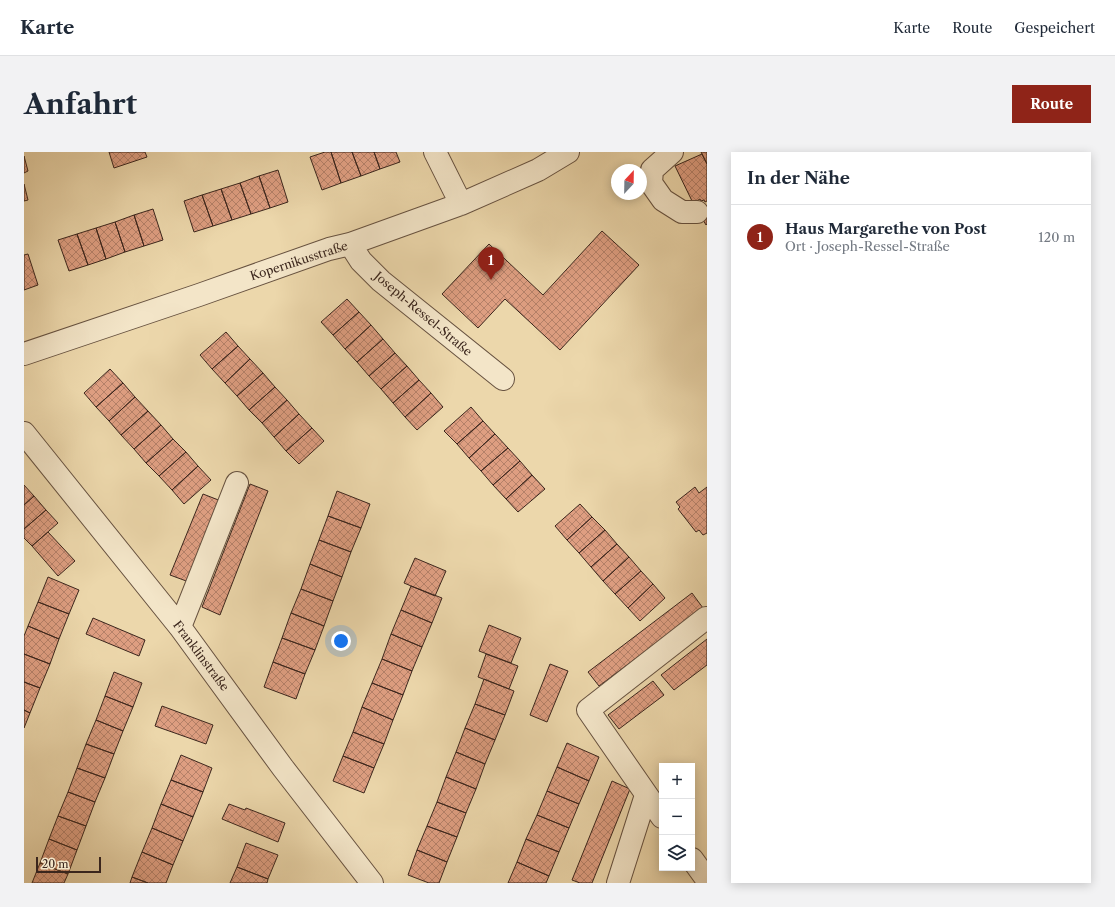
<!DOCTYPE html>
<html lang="de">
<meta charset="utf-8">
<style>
body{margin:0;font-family:"Libre Caslon Text",serif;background:#f2f2f3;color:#1f2937}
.controls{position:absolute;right:12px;bottom:12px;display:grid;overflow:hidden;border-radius:0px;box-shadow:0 2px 10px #0003}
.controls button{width:36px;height:36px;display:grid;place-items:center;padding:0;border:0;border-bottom:1px solid #e0e1e3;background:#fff;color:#1f2937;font:20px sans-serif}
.compass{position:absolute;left:587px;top:12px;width:36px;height:36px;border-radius:50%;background:#fff;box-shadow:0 2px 10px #0003;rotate:22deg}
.scale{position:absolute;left:12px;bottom:10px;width:65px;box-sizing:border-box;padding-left:4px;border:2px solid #3b261d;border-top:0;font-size:11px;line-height:14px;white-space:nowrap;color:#3b261d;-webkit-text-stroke:3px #f3e5c8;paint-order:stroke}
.you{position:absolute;left:317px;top:489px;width:14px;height:14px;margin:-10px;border:3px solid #fff;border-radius:50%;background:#1a73e8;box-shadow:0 0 0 6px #1a73e833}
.badge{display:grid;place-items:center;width:26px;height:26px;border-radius:50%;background:#8f2418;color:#fff;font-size:13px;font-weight:700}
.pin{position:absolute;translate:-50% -33px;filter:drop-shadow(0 1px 2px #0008)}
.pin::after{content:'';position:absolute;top:21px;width:14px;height:12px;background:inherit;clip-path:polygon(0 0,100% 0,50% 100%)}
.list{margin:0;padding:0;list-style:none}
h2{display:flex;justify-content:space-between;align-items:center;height:52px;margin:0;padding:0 16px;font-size:17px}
h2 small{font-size:13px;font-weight:400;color:#747a83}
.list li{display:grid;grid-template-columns:26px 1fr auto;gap:12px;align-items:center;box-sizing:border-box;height:64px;padding:0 16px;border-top:1px solid #e0e1e3}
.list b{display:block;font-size:15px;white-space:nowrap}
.list p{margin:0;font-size:13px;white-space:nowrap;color:#747a83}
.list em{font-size:13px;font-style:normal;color:#747a83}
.icon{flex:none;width:22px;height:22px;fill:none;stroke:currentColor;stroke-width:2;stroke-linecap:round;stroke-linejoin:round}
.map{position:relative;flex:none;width:683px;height:731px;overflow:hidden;border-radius:0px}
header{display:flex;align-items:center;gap:24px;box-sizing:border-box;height:56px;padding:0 20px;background:#fff;border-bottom:1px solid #e0e1e3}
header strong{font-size:19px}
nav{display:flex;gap:22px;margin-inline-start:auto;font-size:14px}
.intro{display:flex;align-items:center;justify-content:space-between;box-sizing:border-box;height:96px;padding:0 24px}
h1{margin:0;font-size:28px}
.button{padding:10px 18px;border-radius:0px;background:#8f2418;color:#fff;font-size:14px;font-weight:700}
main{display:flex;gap:24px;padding:0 24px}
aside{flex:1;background:#fff;border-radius:0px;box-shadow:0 2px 10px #0003}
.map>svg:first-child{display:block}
.building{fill:url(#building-cross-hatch);stroke:#3b261d}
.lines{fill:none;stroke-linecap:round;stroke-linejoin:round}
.minor-casing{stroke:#675240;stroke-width:24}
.minor{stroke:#f3e5c8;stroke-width:22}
.labels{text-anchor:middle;stroke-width:4;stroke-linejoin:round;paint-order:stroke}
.street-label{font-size:12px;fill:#3b261d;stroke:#f3e5c8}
</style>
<header>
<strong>Karte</strong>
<nav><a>Karte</a><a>Route</a><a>Gespeichert</a></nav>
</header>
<div class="intro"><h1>Anfahrt</h1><a class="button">Route</a></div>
<main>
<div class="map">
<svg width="683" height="731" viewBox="0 0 683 731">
<defs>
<pattern id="building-cross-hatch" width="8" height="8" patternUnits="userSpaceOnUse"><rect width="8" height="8" fill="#de9e81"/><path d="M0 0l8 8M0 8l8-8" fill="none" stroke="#b58169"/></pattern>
</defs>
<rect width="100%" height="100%" fill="#ecd7ab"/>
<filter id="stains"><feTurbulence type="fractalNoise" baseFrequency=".005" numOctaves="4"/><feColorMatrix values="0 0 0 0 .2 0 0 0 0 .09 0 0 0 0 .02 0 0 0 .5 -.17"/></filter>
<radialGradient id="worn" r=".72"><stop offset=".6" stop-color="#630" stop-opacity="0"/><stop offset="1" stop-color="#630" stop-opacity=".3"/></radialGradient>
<path class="building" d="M85 0H121L123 5 90 16Z
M301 0H307L317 31 298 38 286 5Z
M307 0H328L337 24 317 31Z
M328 0H350L356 17 337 24Z
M350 0H372L376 10 356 17Z
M677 0H683V12Z
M678 2 683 12V49L681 50 680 48 677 49 676 47 669 51 651 14Z
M0 4 4 19 0 21Z
M254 18 264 50 246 56 235 24Z
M235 24 246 56 227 62 216 31Z
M216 31 227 62 208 68 197 37Z
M0 32 4 48 0 49Z
M197 37 208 68 189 74 178 43Z
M178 43 189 74 170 80 160 49Z
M129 57 139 88 120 94 110 63Z
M110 63 120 94 101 100 91 70Z
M683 64V72L682 73 678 66Z
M91 70 101 100 82 107 72 76Z
M72 76 82 107 64 113 53 82Z
M578 79 615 113 536 198 481 147 454 176 418 142 465 92 519 143Z
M53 82 64 113 45 119 34 88Z
M4 102 14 133 0 138V103Z
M323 147 335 160 309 183 297 170Z
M335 160 347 173 321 197 309 183Z
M347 173 359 187 333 210 321 197Z
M202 180 214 194 188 217 176 203Z
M359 187 371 201 345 224 333 210Z
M214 194 226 207 201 231 188 217Z
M371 201 383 214 357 237 345 224Z
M226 207 239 221 213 244 201 231Z
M383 214 395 228 369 251 357 237Z
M86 217 99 231 72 255 60 241Z
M239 221 251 235 225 258 213 244Z
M395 228 407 241 381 265 369 251Z
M99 231 111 245 85 269 72 255Z
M251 235 263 248 238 271 225 258Z
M407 241 419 255 393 278 381 265Z
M111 245 124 259 97 283 85 269Z
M263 248 275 262 250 285 238 271Z
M447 255 459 269 433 292 420 279Z
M124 259 137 273 110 297 97 283Z
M275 262 288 276 262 299 250 285Z
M459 269 471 282 445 306 433 292Z
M137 273 149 287 122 311 110 297Z
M288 276 300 289 275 312 262 299Z
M471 282 484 296 457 319 445 306Z
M149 287 162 300 135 324 122 311Z
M484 296 496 309 469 333 457 319Z
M162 300 174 314 148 338 135 324Z
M496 309 508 323 482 347 469 333Z
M174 314 187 328 160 352 148 338Z
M508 323 521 337 494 360 482 347Z
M226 332 244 339 196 463 178 455Z
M0 333 10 344 0 353Z
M671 335 675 341 683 335V381L679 383 675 378 672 380 654 357 656 355 652 350Z
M313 339 346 352 337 376 304 364Z
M179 342 197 349 165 430 146 423Z
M10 344 22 358 0 377V353Z
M556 352 568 365 543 388 531 374Z
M22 358 34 371 8 394 0 386V377Z
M304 364 337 376 327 400 295 388Z
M568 365 581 378 555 401 543 388Z
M581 378 593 392 567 415 555 401Z
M24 380 51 409 34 424 8 394Z
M295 388 327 400 318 425 286 412Z
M593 392 605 405 579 429 567 415Z
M605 405 617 419 591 442 579 429Z
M391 406 422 419 411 444 380 431Z
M286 412 318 425 309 449 277 437Z
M617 419 629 432 604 456 591 442Z
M24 425 55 438 45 462 14 450Z
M629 432 641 446 616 469 604 456Z
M387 434 418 446 408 471 377 458Z
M277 437 309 449 300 474 267 461Z
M668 441 679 456 575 534 564 520Z
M14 450 45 462 35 487 4 474Z
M377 458 408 471 398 495 367 482Z
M267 461 300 474 291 498 258 486Z
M69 466 121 488 115 504 62 482Z
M465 473 497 486 487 511 455 499Z
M4 474 35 487 26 512 0 502V484Z
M367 482 398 495 388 519 358 507Z
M258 486 291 498 281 522 249 510Z
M683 487V513L650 538 637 523Z
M0 502 26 512 16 536 0 530Z
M462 502 494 514 485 537 454 525Z
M358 507 388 519 379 543 348 531Z
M249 510 281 522 272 547 240 535Z
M526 512 544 519 523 570 506 563Z
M90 520 118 531 109 555 81 544Z
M460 527 490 539 481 563 451 552Z
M629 529 640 543 595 577 584 563Z
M0 530 16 536 6 561 0 558Z
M348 531 379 543 369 568 338 555Z
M81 544 109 555 99 579 72 568Z
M451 552 481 563 471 588 441 576Z
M138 554 189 573 182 592 131 574Z
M338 555 369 568 360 592 329 580Z
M0 558 6 561 0 576Z
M72 568 99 579 90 602 62 592Z
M441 576 471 588 461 612 432 600Z
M329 580 360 592 350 616 319 604Z
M543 591 575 605 565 629 533 615Z
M62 592 90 602 81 626 53 616Z
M432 600 461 612 452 637 422 625Z
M157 603 188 616 179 640 147 628Z
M319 604 350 616 340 641 309 629Z
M533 615 565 629 555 652 523 639Z
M53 616 81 626 71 650 44 640Z
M422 625 452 637 442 661 413 650Z
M147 628 179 640 169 665 137 652Z
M588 629 606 637 568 731H556L548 728Z
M523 639 555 652 545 676 513 663Z
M44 640 71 650 62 674 34 664Z
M413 650 442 661 433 685 403 674Z
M137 652 169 665 159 689 128 676Z
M205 652 221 658 222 656 261 671 254 690 198 667Z
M513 663 545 676 535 700 502 687Z
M34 664 62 674 53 698 25 687Z
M403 674 433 685 423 710 393 698Z
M128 676 159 689 149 713 118 700Z
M25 687 53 698 44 722 16 711Z
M502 687 535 700 525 724 493 710Z
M222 691 254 703 244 727 213 715Z
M393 698 423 710 415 731H405L384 723Z
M118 700 149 713 142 731H124L108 725Z
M493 710 525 724 522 731H484Z
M16 711 44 722 40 731H8Z
M213 715 244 727 243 731H206Z
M108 725 124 731H106Z"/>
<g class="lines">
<g class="minor-casing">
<path id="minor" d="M411 0 437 52
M648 0 628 18 627 31 639 48 658 60H673
M326 92 337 109 357 129 479 227
M0 202 175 143 305 97 326 92 437 52 514 18 544 0
M0 281 156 475 259 616 348 731
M156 475 213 331
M638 665 564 558 682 466
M668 707 681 725
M594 731 622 643"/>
</g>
<use href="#minor" class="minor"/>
</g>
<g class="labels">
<g class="street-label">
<text transform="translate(275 109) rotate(-18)" y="4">Kopernikusstraße</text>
<text transform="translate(399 162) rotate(40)" y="4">Joseph-Ressel-Straße</text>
<text transform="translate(177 504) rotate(53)" y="4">Franklinstraße</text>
</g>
</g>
<rect width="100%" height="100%" filter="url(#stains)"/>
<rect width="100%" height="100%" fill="url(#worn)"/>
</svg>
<div class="controls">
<button>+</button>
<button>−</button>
<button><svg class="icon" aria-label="layers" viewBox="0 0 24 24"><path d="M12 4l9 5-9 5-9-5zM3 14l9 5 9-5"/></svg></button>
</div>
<svg class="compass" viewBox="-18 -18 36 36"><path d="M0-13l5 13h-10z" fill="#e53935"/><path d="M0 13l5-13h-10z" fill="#747a83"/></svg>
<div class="scale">20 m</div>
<div class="you"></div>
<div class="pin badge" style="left:467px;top:128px">1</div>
</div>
<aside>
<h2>In der Nähe<small></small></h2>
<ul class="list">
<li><span class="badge">1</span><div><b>Haus Margarethe von Post</b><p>Ort · Joseph-Ressel-Straße</p></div><em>120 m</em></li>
</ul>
</aside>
</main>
